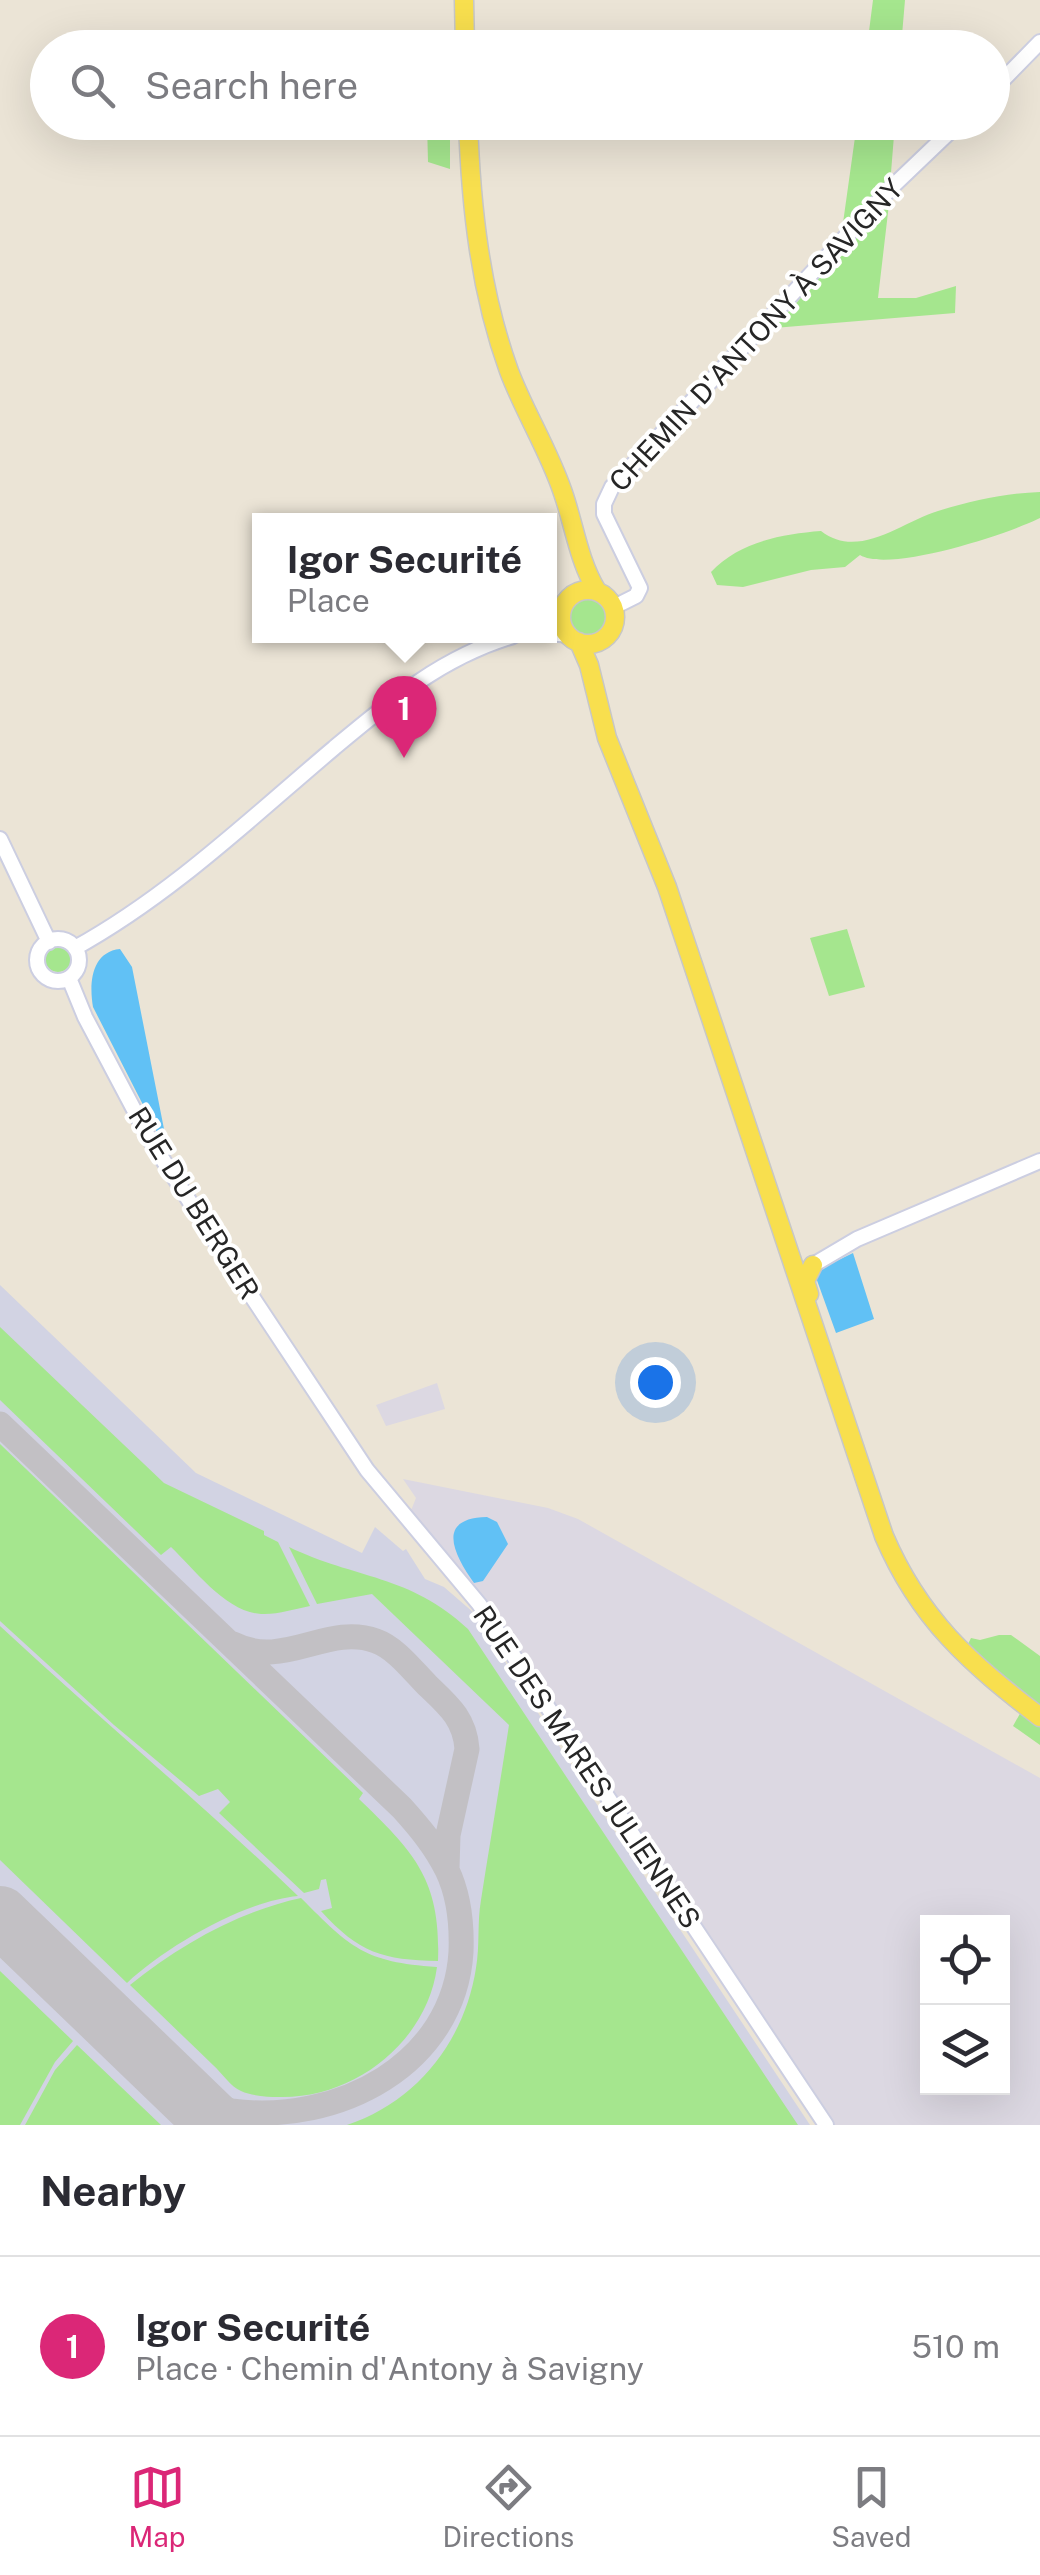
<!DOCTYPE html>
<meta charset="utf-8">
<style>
body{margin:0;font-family:"Public Sans",sans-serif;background:#f2f2f3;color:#2b2b33}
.controls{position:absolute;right:30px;bottom:30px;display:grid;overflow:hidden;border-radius:0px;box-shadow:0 10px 40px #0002}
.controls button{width:90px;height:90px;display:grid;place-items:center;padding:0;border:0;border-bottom:2px solid #e1e1e2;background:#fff;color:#2b2b33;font:50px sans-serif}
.you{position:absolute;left:655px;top:1382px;width:35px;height:35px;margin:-25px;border:8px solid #fff;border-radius:50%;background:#1a73e8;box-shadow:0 0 0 15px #1a73e833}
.badge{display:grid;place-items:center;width:65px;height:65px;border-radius:50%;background:#db2777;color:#fff;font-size:32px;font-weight:700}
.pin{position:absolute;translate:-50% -82px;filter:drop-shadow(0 2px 5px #0008)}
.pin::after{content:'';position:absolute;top:52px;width:35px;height:30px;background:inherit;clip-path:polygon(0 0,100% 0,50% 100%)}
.popup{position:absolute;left:252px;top:513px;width:305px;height:130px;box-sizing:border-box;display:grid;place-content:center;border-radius:0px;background:#fff;filter:drop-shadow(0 2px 8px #0005);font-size:32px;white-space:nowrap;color:#7c7c81}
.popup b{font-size:38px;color:#2b2b33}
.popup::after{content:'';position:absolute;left:50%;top:100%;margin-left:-20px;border:20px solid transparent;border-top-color:#fff}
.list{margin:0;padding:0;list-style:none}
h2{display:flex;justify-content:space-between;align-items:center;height:130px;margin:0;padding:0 40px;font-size:42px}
h2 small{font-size:32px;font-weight:400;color:#7c7c81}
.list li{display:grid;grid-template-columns:65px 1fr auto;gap:30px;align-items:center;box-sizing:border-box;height:180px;padding:0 40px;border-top:2px solid #e1e1e2}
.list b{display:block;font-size:38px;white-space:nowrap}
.list p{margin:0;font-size:32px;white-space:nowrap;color:#7c7c81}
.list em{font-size:32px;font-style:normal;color:#7c7c81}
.icon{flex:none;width:55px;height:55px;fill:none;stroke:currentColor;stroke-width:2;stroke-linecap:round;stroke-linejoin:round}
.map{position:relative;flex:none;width:1040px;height:2125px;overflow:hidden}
.search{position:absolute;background:#fff;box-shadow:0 10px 40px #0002;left:30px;right:30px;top:30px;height:110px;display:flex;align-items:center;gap:25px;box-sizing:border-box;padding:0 35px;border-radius:55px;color:#7c7c81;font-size:38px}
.sheet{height:310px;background:#fff}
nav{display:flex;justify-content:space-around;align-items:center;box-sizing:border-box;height:140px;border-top:2px solid #e1e1e2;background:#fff;font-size:28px;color:#7c7c81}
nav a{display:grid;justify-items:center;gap:5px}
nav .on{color:#db2777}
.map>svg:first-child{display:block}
.industrial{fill:#dcd8e2;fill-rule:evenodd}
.airport{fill:#d2d3e3}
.green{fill:#a5e68e}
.water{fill:#61c1f5}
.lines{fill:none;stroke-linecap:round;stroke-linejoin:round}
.taxiway{stroke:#c2c0c4;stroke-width:25}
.runway{stroke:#c2c0c4;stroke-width:60}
.minor-casing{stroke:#cccee1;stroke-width:18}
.major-casing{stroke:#c7c7c7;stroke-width:21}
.minor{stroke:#fff;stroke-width:14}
.major{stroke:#f8df4e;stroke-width:18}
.labels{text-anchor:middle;stroke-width:8;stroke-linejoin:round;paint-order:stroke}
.street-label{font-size:28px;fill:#262626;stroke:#fff}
</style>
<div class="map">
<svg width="1040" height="2125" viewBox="0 0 1040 2125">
<rect width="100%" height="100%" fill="#ebe4d6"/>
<path class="industrial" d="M437 1383 445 1409 386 1426 376 1405Z
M403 1479 548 1508 578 1519 1040 1778V2125H817L410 1513 416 1498ZM928 1922H1002V2088H928Z"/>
<path class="airport" d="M0 1285 196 1473 362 1553 375 1527 403 1551 406 1549 425 1579 444 1587 474 1613 590 1794 810 2125H0Z"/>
<path class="green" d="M873 0H905L901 47H867Z
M427 123H450V169L428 162Z
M857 123H895L890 185 842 230Z
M884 204H889L878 298H916L956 286 955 313 774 328Z
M1040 492V518C1008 534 889 573 860 555L845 567 811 570 743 587 717 585 711 572C739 542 782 534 821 531 858 560 900 523 938 511 970 501 1007 493 1040 492Z
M568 616a21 21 0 1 1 42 0a21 21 0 1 1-42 0Z
M847 929 865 987 829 996 810 938Z
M45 959a13 13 0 1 1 26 0a13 13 0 1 1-26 0Z
M0 1327 164 1483 264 1531V1535L278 1542 310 1606C294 1609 277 1615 261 1614 226 1612 195 1570 171 1547L161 1555 0 1400Z
M0 1444 363 1793 359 1799C415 1853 441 1880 438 1961 383 1960 359 1953 321 1911L332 1908 326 1879 321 1880 319 1889 304 1893 219 1813 230 1802 218 1789 199 1796 114 1725 0 1621Z
M289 1547C355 1579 409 1574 468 1629L798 2125H347C417 2102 465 2040 476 1968 480 1945 477 1923 481 1900 490 1842 500 1784 509 1725L372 1594 317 1604Z
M0 1626C98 1717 201 1803 298 1896 244 1901 167 1946 127 1983L0 1860Z
M999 1635H1011L1040 1656V1707L966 1648 971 1638 980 1640Z
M1022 1710 1040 1725V1745L1013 1726Z
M301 1898C351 1948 364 1962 437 1967 427 2042 354 2099 279 2097 268 2097 252 2096 241 2091 231 2087 222 2073 213 2065 186 2039 158 2012 130 1985 180 1945 237 1912 301 1898Z
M0 1971 73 2041 55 2062 20 2125H0Z
M77 2045 161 2125H25L55 2070Z"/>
<path class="water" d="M120 949 132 967 165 1134 162 1142 93 1007C89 984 91 952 120 949Z
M853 1253 874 1319 836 1333 814 1272Z
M487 1517 497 1522 508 1544 483 1581 474 1583C455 1556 434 1518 487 1517Z"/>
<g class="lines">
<path class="taxiway" d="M0 1424 402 1808C420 1828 435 1846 447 1870 459 1895 462 1925 461 1952 454 2064 339 2125 231 2111 203 2102 181 2087 159 2069
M233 1644C284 1670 327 1623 376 1641 396 1648 413 1671 428 1686 448 1705 465 1719 467 1749L448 1835 447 1868"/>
<path class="runway" d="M0 1916 217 2125"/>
<g class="minor-casing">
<path id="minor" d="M992 91 1040 42
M614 607 636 596 640 588 604 514V504L612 487 893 186 960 122
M549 620 562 611
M549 633 569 635
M0 839 49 942
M37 960a21 21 0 1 1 42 0a21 21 0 1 1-42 0Z
M75 948C171 895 251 818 334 748 390 701 442 657 513 636
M69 978 85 1017 149 1138 213 1238 367 1470 479 1604 826 2125
M813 1265 857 1239 1040 1161"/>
</g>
<g class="major-casing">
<path id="major" d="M464 0 465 48
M468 122C471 207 480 291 509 371 524 411 548 449 562 490 574 523 578 560 597 591
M561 617a27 27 0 1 1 54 0a27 27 0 1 1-54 0Z
M579 642 589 665 607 738 667 887 884 1536C920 1620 970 1663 1040 1717
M809 1294 805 1281 813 1265"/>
</g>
<use href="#minor" class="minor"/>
<use href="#major" class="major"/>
</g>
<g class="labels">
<g class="street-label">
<text transform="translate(756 335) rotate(-47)" y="10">CHEMIN D'ANTONY À SAVIGNY</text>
<text transform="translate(194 1203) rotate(58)" y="10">RUE DU BERGER</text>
<text transform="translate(587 1767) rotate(56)" y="10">RUE DES MARES JULIENNES</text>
</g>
</g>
</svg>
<div class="controls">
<button><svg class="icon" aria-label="locate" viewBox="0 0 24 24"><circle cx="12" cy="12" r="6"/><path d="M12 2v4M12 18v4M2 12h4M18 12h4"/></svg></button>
<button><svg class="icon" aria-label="layers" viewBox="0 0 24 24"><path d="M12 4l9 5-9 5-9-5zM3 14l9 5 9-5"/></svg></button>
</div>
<div class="you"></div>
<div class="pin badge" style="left:404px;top:758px">1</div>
<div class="popup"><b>Igor Securité</b>Place</div>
<div class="search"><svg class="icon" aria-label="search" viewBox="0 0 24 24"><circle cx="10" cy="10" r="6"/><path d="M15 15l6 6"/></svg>Search here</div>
</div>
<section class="sheet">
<h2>Nearby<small></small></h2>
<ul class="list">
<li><span class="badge">1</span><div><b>Igor Securité</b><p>Place · Chemin d'Antony à Savigny</p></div><em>510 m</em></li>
</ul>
</section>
<nav>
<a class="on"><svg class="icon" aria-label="map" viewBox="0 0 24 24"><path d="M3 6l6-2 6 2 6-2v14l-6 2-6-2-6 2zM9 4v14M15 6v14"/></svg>Map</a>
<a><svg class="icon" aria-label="directions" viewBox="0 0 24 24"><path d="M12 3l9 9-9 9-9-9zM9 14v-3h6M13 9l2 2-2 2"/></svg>Directions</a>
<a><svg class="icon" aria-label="saved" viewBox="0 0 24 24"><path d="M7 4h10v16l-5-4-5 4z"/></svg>Saved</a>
</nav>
